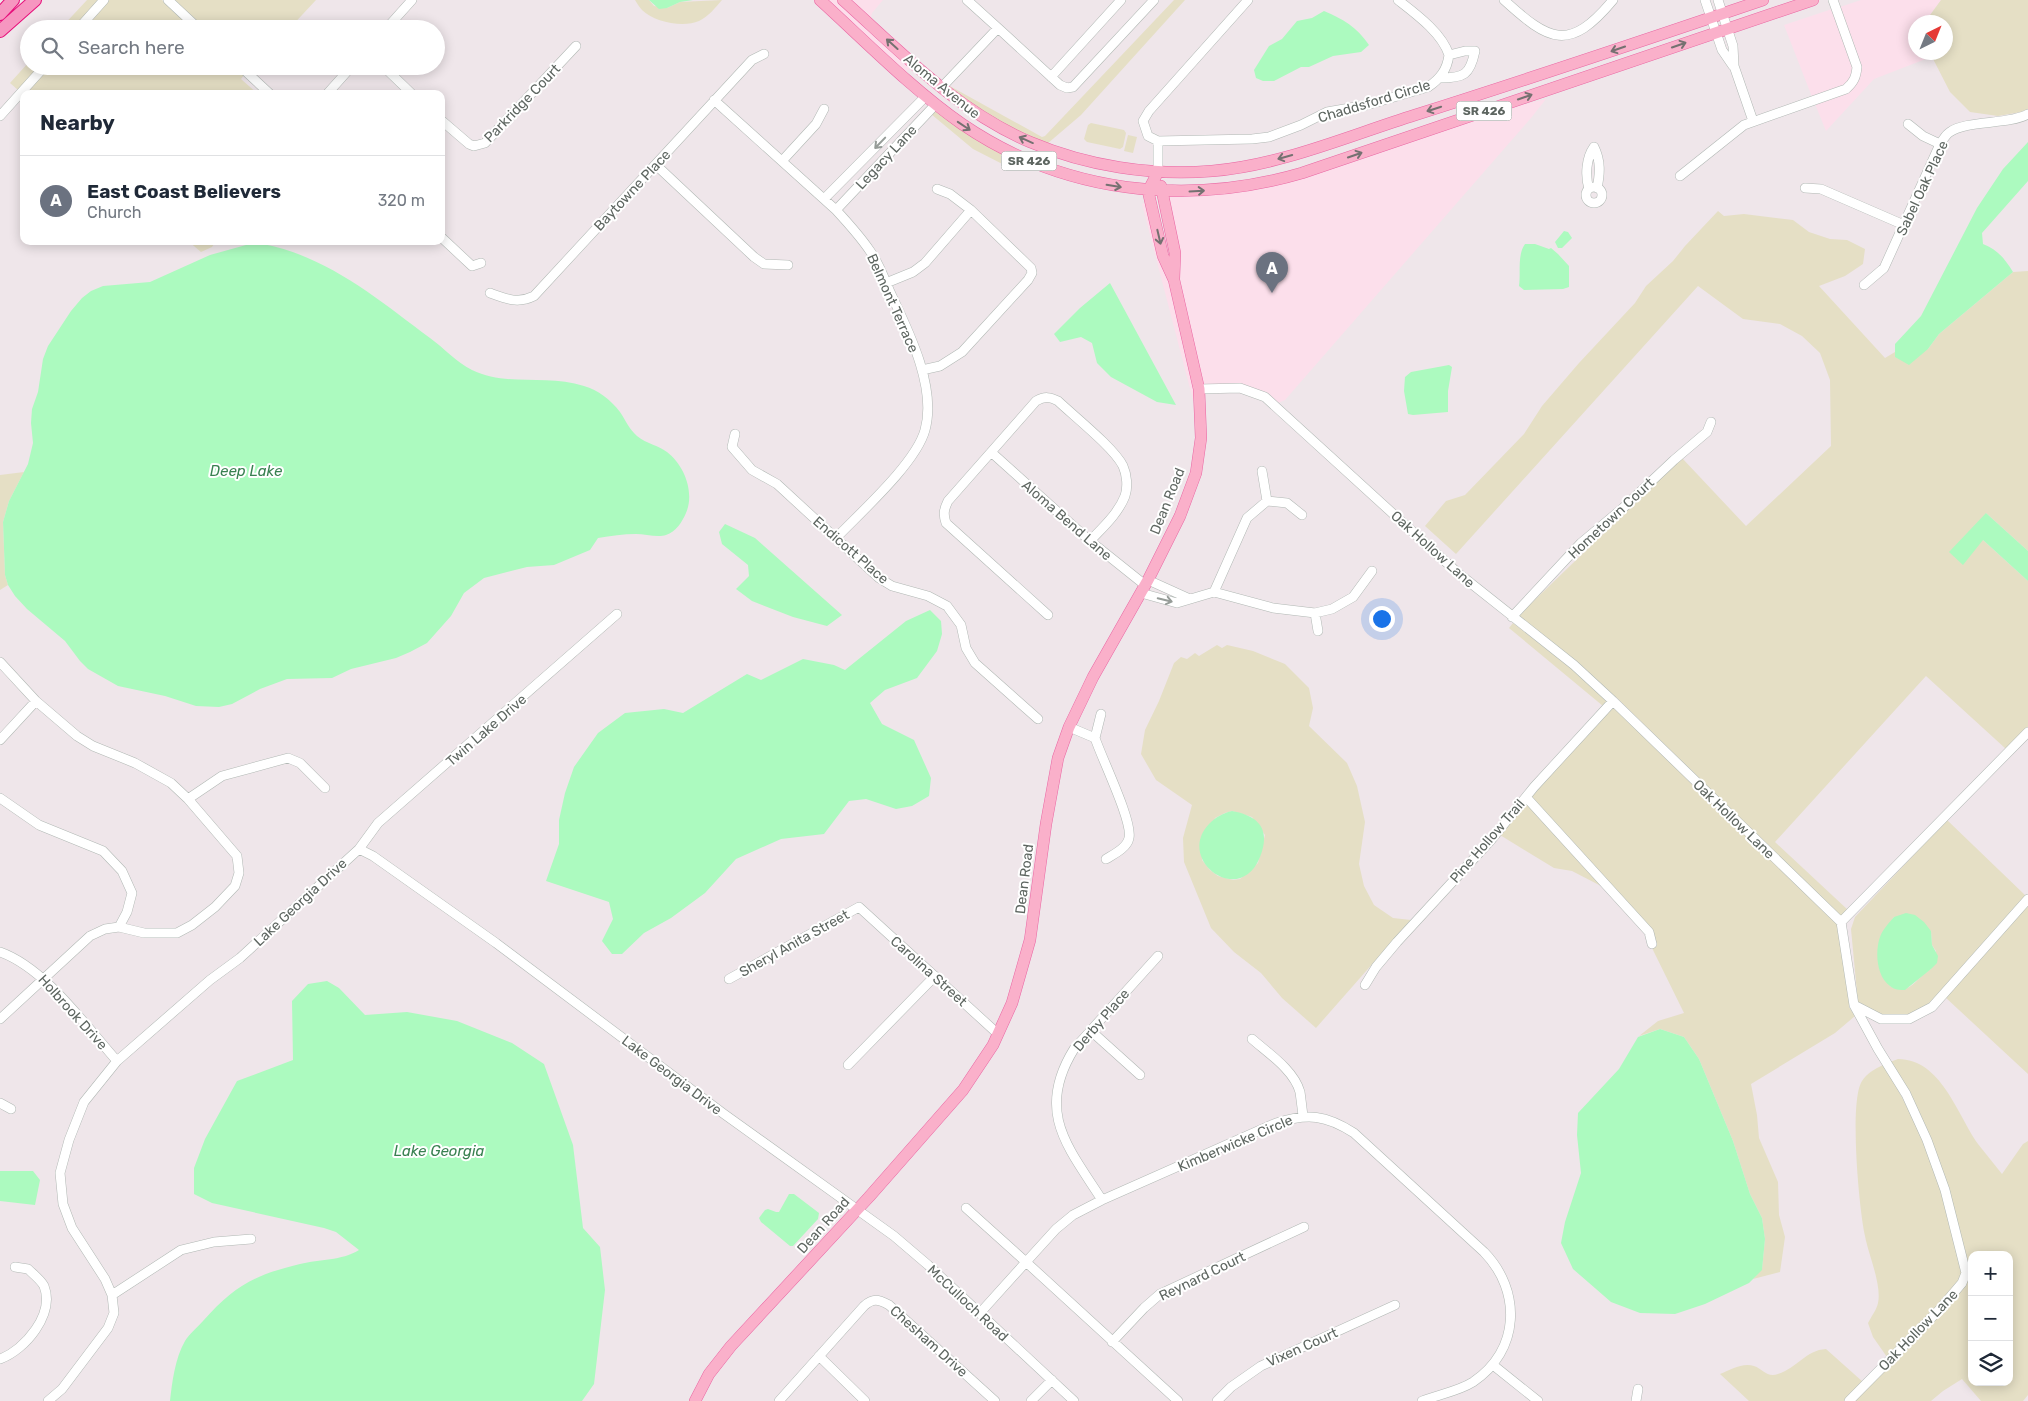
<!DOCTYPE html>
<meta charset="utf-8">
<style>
body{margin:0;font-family:Rubik,sans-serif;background:#f2f2f3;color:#1f2937}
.controls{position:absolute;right:15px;bottom:15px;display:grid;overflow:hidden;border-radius:10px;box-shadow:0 2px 12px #0003}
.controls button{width:45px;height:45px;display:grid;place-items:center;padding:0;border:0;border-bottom:1px solid #e0e1e3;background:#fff;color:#1f2937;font:25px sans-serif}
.compass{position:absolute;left:1908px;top:15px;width:45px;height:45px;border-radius:50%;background:#fff;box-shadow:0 2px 12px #0003;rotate:43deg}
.you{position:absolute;left:1381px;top:618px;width:18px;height:18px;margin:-12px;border:4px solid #fff;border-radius:50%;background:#1a73e8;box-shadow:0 0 0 8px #1a73e833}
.badge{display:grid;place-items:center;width:32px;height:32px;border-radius:50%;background:#1a73e8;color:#fff;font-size:16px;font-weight:700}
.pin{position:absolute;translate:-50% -41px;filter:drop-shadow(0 1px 2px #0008)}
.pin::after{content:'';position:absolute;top:26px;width:18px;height:15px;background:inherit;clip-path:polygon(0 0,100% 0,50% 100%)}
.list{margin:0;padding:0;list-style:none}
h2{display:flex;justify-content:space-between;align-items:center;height:65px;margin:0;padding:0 20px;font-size:21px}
h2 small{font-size:16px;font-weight:400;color:#747a83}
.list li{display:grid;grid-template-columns:32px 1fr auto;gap:15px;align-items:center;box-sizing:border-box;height:90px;padding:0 20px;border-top:1px solid #e0e1e3}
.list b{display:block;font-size:19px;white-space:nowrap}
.list p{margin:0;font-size:16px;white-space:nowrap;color:#747a83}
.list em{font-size:16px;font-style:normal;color:#747a83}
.icon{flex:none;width:28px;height:28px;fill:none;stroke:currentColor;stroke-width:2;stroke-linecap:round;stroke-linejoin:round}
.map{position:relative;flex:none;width:2028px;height:1401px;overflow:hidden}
.search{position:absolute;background:#fff;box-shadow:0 2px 12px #0003;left:20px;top:20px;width:425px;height:55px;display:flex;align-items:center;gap:12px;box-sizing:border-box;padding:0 18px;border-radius:28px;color:#747a83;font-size:19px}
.panel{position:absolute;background:#fff;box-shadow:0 2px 12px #0003;left:20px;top:90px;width:425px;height:155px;border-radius:10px}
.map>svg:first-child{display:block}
.commercial{fill:#fcdfeb}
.green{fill:#e5dfc5;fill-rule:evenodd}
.water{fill:#acfabf}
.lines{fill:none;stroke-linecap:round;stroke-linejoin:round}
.minor-casing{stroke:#b1b8b4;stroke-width:10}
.major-casing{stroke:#e966a3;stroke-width:12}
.highway-casing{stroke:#e70e7a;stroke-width:14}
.minor{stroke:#fff;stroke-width:9}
.major{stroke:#fab0ca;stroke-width:11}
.highway{stroke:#f696c0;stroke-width:12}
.oneway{stroke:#757171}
.oneway2{stroke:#969c98}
.labels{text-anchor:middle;stroke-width:4;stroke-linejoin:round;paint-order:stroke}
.shield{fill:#fff;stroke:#8e9490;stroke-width:1}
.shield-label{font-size:12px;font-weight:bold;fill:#5e6661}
.street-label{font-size:14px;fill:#5e6661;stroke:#fff}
.water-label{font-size:15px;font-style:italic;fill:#398151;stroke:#fff}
</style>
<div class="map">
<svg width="2028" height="1401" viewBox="0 0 2028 1401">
<rect width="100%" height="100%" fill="#efe6ea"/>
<path class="commercial" d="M826 0H837L911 67 906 72Z
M850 0H883L872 13 871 18 917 59 916 60Z
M1861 0H1941L1925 22H1916V52L1930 53 1931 57 1874 79 1826 131 1815 104 1849 92 1856 85 1860 77 1861 64 1840 7Z
M1832 9 1853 68 1852 76 1845 86 1812 97 1784 25Z
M1546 99 1531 118 1285 400 1278 403 1267 393 1242 384 1202 385 1179 282 1167 196 1215 194 1496 111Z
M1147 202 1170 282 1186 346 1196 400H1193L1142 204Z"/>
<path class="green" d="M87 0H100L74 29H60Z
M109 0H162L193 29H83Z
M174 0H316L289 29H206Z
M635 0H649L654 6 667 8 680 2 722 0C715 8 709 16 699 21 683 28 654 22 642 10 639 7 637 3 635 0Z
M1174 0H1185L1081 115 1047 144C1011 129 977 112 948 85L1042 137 1045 136Z
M1941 0H2028V109L2021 112 1998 116 1970 112 1950 92 1930 53 1946 52V22H1925Z
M29 62V66H40L18 90 10 83Z
M50 66H234L244 75 241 79 258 94H25Z
M936 109 1025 164 1016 171 973 149 931 114Z
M1091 123 1124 130 1126 133 1123 147 1120 149 1087 142 1084 139 1088 125Z
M1128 135 1137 137 1133 153 1124 151Z
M1718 211 1724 216 1744 214 1793 220 1809 232 1830 239 1847 240 1865 249 1863 264 1845 276 1819 286 1885 358 1895 352 1896 357 1928 349 1939 334 2013 272 2028 271V551L1986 513 1983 540 2028 581V727L2006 749 1926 676 1775 842 1848 910 1841 917 1619 700 1576 662 1518 616 1682 458 1746 526 1831 446 1830 380 1820 353 1802 336 1780 324 1743 319 1698 286 1456 554 1425 526 1446 501 1465 495 1524 434 1542 406 1579 363 1635 303 1646 286 1673 261 1685 246Z
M188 241H216L212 247 201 252Z
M24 472 9 501 3 522 5 575 8 585 0 590V475Z
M1513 623 1571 668 1607 701 1603 706 1509 628Z
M1217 645 1222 648 1227 645 1253 651 1285 664 1309 688 1313 708 1309 726 1347 763 1357 786 1365 822 1359 864 1364 886 1374 905 1393 918 1411 920 1316 1028 1282 998 1261 973 1234 952 1211 928 1184 862 1183 838 1192 805 1156 780 1141 754 1145 730 1159 701 1174 663 1181 657 1187 659 1195 653 1199 656ZM1232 811 1252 817 1265 835 1258 863 1240 879 1233 880 1218 876 1210 870 1202 860 1215 818 1225 813Z
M1613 706 1837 924 1850 1005 1849 1007 1855 1016 1835 1033 1751 1084 1757 1115 1759 1138 1778 1182 1779 1215 1785 1237 1780 1272 1753 1279 1762 1269 1765 1239 1762 1218 1750 1194 1733 1141 1699 1059 1684 1037 1660 1029 1639 1036 1658 1021 1684 1013 1652 948 1657 946 1653 931 1531 796Z
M1526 803 1601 886 1572 871 1554 868 1500 835Z
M1947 820 2026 896 1930 1004 1908 1015H1883L1858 1003 1851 929 1855 917ZM1894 917 1931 931 1932 945 1936 951 1931 969C1916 977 1911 997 1890 986L1881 936Z
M2028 905V1074L1945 997Z
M1898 1059C1941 1059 1957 1114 1978 1144 1986 1154 1994 1164 2002 1174L2023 1144 2028 1141V1395L2023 1401H1981L1962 1379 1943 1391 1931 1401H1854L1965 1285 1931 1138 1910 1092 1890 1062ZM1972 1255H2009V1382H1972Z
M1883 1065C1908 1104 1927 1146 1941 1191 1949 1218 1954 1246 1962 1273 1950 1302 1909 1335 1887 1357L1873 1337 1868 1323C1871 1317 1877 1309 1878 1303 1882 1285 1868 1253 1865 1236 1859 1209 1849 1101 1862 1081 1867 1073 1875 1069 1883 1065Z
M1826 1349 1863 1382 1844 1401H1749L1720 1374C1730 1370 1743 1362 1754 1366 1763 1369 1767 1378 1778 1374 1797 1368 1806 1350 1826 1349Z"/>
<path class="water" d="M649 0H693L680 2 667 8 659 9Z
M1324 11C1343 19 1357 27 1369 45L1361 52 1333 56 1309 67H1301L1274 81H1263L1256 78 1254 70 1269 46 1282 39 1297 21 1312 18Z
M2028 142V181L1982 233 1983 244C1998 250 2005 259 2013 272L1939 334 1928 349 1909 365 1895 357V344L1921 316 1977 208 2003 169Z
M1564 231 1568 232 1572 238 1562 248H1558L1555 242Z
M263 244C327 256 379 300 430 338 444 348 456 362 472 370 507 387 547 374 584 386 598 390 611 400 620 412 626 421 629 429 637 436 647 444 658 445 667 452 684 465 695 492 686 513 682 522 676 532 666 535 658 538 645 534 636 534 623 534 611 536 598 538L590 550 554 565 527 567 484 578 464 593 451 616 427 643 410 652 396 658 351 669 332 678 287 679 260 689 232 704 219 707 196 706 165 696 118 686 88 669 80 661 65 641 27 609 15 596 8 585 5 575 3 522 9 501 28 464 33 443 31 423 32 409 38 392 43 359 48 346 71 311 82 298 91 291 103 286 150 282 210 255 246 245Z
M1525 244H1535L1549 249 1551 248 1558 254 1569 266V287L1563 289 1524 290 1519 286C1521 273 1517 255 1525 244Z
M1110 283 1176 405 1157 402 1111 377 1097 363 1092 343 1081 337 1060 342 1054 334 1080 308Z
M1449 365 1452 367 1448 391V412L1413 415 1408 414 1404 391 1405 377 1411 372Z
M1986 513 2028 551V581L1983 540 1963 565 1949 552Z
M725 524 755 538 842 615 827 626 793 617 752 601 736 589 749 576 748 565 722 544 719 532Z
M930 610 941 621 942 634 937 651 917 678 885 690 870 703 882 724 914 740 931 778 929 796 912 806 896 809 866 799 849 801 824 834 781 839 736 859 705 893 671 918 644 933 622 954H612L602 941 613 919 609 902 546 881 559 844V820L565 793 574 767 598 733 625 713 664 709 683 713 747 674 761 680 803 659 834 665 845 670 906 621Z
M1232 811C1259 816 1271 829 1260 857 1240 908 1175 860 1209 824 1216 817 1223 813 1232 811Z
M1906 913 1915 915 1924 922 1931 931 1932 945 1938 956 1937 963 1931 969 1905 990C1900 990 1894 990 1890 986 1876 976 1875 951 1880 937 1883 929 1889 923 1894 917Z
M327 981 339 988 365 1015 407 1012 457 1021 512 1043 544 1064 573 1145 583 1228 600 1247 605 1290 594 1384 582 1401H170C172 1383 175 1358 185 1341 189 1334 197 1328 203 1321 234 1286 254 1275 300 1264 320 1259 341 1261 359 1250L336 1232 324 1228 212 1203 194 1194V1168L205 1139 237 1081 293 1060 292 1001 308 984Z
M1660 1029 1684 1037 1699 1059 1733 1141 1750 1194 1762 1218 1765 1239 1762 1270 1749 1283 1705 1304 1675 1314 1640 1313 1611 1302 1573 1269 1561 1243 1565 1222 1581 1173 1577 1135 1578 1113 1619 1069 1638 1037Z
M0 1171H33L40 1180 35 1205 0 1201Z
M789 1194H794L819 1213 818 1219 793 1246H790L761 1222 759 1218 765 1210 768 1209 776 1212H779Z"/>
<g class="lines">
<g class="minor-casing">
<path id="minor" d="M168 0 199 29
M967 0 998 28
M1248 0 1149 111 1143 121 1148 136 1158 141 1252 139 1269 137 1301 125 1327 112 1367 105 1428 87C1440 79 1447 70 1449 55
M1398 0C1416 14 1442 33 1449 55L1465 51H1475C1470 75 1464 78 1440 78
M1504 0C1549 41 1569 53 1613 0
M1705 0 1722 50 1733 66
M1718 0 1733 46 1734 66 1753 121
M78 29 104 0
M386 29 412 0
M240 66 270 94
M383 66 412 94
M1051 77 1121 0
M941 88 998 28 1060 85 1067 88 1073 87 1154 0
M327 94 352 66
M714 100 836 210C848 223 860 236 870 251 879 263 884 278 890 292 908 330 937 387 925 430 916 463 861 512 836 538
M0 116 45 66
M441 120 469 144 474 146 485 143 576 46
M1908 124 1923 136 1940 144
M782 161 816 124 824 109
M656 165 754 257 764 264 788 265
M1158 172V141
M1680 176 1744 125 1846 89C1854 82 1856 77 1857 67L1833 0
M1586 195a8 8 0 1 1 16 0a8 8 0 1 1-16 0Z
M1805 188 1821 189 1904 225
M937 189 950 194 971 210
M1589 189C1585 176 1586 158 1594 147 1601 161 1600 174 1597 188
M824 199 926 96
M836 210 936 104
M441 237 472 266 481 263
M886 283 913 272 925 263 971 210 1031 268 1032 273 1028 280 962 352 940 366 922 370
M1864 285 1884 268 1940 144C1943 140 1946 134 1950 132 1966 120 2009 125 2028 114
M490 293C506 299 518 304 534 296L752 60 764 54
M1199 389 1240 388 1265 397 1458 573 1574 665 1613 701 1841 922 1854 1005 1878 1049 1906 1094 1927 1140 1945 1190 1966 1273 1962 1283 1940 1309 1849 1401
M735 434 732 447 752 470 777 484 879 578 892 586 928 596 947 606 961 625 966 648 975 663 1038 719
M991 452 1090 541 1145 585
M1262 471 1267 501
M1148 580 1190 599
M1214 592 1247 518 1267 501 1287 503 1302 515
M1141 593 1177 603 1214 592 1273 608 1315 613 1332 609 1353 597 1372 571
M1315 613 1318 631
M1048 615 946 523C943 514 944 509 948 501L1036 401C1045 396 1050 397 1058 401 1075 417 1114 448 1123 466 1127 475 1128 487 1125 496 1118 514 1102 528 1090 541
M1512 617 1581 543 1623 508 1674 460 1707 432 1711 422
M0 662 36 701 77 736 93 746 135 763 171 783 188 799 237 856 239 873 235 886 215 907 192 925 177 933H144L119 927 105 929 90 936 0 1019
M1069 727 1095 738C1102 759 1133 822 1129 838 1127 848 1114 854 1106 859
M1095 738 1101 714
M0 740 36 701
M1526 797 1649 932 1652 944
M0 798 39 825 103 851 122 871 132 893 127 912 119 927
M188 799 222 776 288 758 300 763 325 788
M359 849 378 823 617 614
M1841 922 2028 732
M0 952C45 968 85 1025 117 1061
M729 979 859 907 998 1034
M1365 985 1376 967 1397 942 1491 840 1534 787 1613 701
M1854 1005 1881 1019H1909L1932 1007 2028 899
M1090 1030 1140 1075
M1252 1039C1268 1053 1294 1070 1300 1092 1301 1099 1302 1108 1303 1116
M848 1065 935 976
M0 1103 11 1109
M1102 1200C1068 1147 1035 1112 1074 1049L1158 956
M966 1208 1026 1262 980 1313
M112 1295 181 1250 214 1242 251 1239
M1112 1342 1144 1308 1160 1294 1304 1227
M819 1356 865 1401
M0 1359C25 1350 55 1314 44 1286 41 1280 33 1274 28 1269L15 1267
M1493 1365 1538 1401
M48 1401 62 1389 108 1328 114 1313 112 1295 105 1279 72 1228 63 1204 60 1173 69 1140 84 1102 117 1061 210 980 240 958 359 849 373 856 496 943 724 1114 894 1236 928 1265 1074 1401
M779 1401 864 1306C873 1298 878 1299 889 1305L995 1401
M1031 1401 1052 1380
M1178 1401 1026 1262 1056 1229 1073 1215 1102 1200 1276 1123C1308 1113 1326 1115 1354 1133L1484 1252C1522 1291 1520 1351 1473 1382 1457 1392 1439 1394 1422 1401
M1217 1401 1231 1387 1261 1366 1395 1305
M1636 1401 1638 1389"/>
</g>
<g class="major-casing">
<path id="major" d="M820 0C865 41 913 90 962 124 1063 193 1186 207 1302 173L1813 0
M843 0C902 53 957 111 1030 142 1087 166 1151 176 1212 171 1282 165 1348 136 1415 115 1532 78 1648 39 1763 0
M1161 186 1175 253 1174 279
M695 1401 709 1374 731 1346 869 1197 963 1090 993 1045 1012 1003 1030 940 1046 824 1058 758 1069 727 1093 677 1148 580 1180 516 1196 473 1201 438 1199 389 1174 280 1163 256 1148 191 1158 172"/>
</g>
<g class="highway-casing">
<path id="highway" d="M0 14 13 0
M0 31 35 0"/>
</g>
<use href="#minor" class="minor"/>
<use href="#major" class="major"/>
<use href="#highway" class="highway"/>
</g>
<defs><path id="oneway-shaft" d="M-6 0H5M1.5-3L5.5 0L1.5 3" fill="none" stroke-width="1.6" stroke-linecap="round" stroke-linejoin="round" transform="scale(1.25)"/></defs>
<g class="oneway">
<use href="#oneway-shaft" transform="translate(892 44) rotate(-138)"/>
<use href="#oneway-shaft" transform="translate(1679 45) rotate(-19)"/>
<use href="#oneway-shaft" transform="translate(1618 49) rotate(161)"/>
<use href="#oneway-shaft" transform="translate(1525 97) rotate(-19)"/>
<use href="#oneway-shaft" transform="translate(1434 109) rotate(162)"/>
<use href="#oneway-shaft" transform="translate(964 126) rotate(34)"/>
<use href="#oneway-shaft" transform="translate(1026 140) rotate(-156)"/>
<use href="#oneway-shaft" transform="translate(1355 155) rotate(-19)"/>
<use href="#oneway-shaft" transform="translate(1285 157) rotate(164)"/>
<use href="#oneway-shaft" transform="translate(1114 186) rotate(9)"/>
<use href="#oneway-shaft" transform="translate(1197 191) rotate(-3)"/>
<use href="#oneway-shaft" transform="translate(1159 237) rotate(77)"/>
</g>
<g class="oneway2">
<use href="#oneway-shaft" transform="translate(880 143) rotate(134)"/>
<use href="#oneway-shaft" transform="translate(1165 600) rotate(14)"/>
</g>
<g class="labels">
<g class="shield">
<rect x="1456.5" y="101.5" width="55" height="19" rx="4"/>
<rect x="1001.5" y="151.5" width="55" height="19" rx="4"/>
</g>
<g class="shield-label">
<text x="1484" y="115">SR 426</text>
<text x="1029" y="165">SR 426</text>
</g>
<g class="street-label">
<text transform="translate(942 86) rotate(39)" y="5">Aloma Avenue</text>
<text transform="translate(1374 101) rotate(-17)" y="5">Chaddsford Circle</text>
<text transform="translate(522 103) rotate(-46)" y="5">Parkridge Court</text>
<text transform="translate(886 157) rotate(-47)" y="5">Legacy Lane</text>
<text transform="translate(1922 188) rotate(-65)" y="5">Sabel Oak Place</text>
<text transform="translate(632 190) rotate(-47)" y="5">Baytowne Place</text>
<text transform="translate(893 303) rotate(66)" y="5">Belmont Terrace</text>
<text transform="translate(1167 501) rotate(-68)" y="5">Dean Road</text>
<text transform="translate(1611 518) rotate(-43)" y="5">Hometown Court</text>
<text transform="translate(1067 520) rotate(41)" y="5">Aloma Bend Lane</text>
<text transform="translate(1433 549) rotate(42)" y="5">Oak Hollow Lane</text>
<text transform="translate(851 550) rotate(41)" y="5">Endicott Place</text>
<text transform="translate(486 730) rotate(-41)" y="5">Twin Lake Drive</text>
<text transform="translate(1734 819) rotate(44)" y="5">Oak Hollow Lane</text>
<text transform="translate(1487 841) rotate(-49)" y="5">Pine Hollow Trail</text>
<text transform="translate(1024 879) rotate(-83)" y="5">Dean Road</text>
<text transform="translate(300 902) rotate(-43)" y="5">Lake Georgia Drive</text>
<text transform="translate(794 943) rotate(-29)" y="5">Sheryl Anita Street</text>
<text transform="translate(929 971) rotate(42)" y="5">Carolina Street</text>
<text transform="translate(73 1012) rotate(48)" y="5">Holbrook Drive</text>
<text transform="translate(1101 1020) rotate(-49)" y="5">Derby Place</text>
<text transform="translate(672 1075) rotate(37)" y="5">Lake Georgia Drive</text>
<text transform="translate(1235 1143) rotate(-23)" y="5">Kimberwicke Circle</text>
<text transform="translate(823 1225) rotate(-48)" y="5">Dean Road</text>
<text transform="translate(1202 1276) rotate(-26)" y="5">Reynard Court</text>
<text transform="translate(968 1303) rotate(43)" y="5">McCulloch Road</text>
<text transform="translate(1918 1330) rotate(-46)" y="5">Oak Hollow Lane</text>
<text transform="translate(929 1341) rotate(42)" y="5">Chesham Drive</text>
<text transform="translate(1302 1347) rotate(-24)" y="5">Vixen Court</text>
</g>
<g class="water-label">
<text x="246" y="476">Deep Lake</text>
<text x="439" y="1156">Lake Georgia</text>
</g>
</g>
</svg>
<div class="controls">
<button>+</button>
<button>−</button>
<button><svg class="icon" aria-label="layers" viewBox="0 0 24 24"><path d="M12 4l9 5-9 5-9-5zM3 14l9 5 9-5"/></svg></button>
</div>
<svg class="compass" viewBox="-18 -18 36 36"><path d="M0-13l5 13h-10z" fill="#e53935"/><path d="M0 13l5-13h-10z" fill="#747a83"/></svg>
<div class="you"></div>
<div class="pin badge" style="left:1272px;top:293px;background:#6b7280">A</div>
<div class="search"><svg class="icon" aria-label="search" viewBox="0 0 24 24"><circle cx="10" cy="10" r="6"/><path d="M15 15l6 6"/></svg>Search here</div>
<section class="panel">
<h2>Nearby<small></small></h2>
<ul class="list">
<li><span class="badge" style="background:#6b7280">A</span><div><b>East Coast Believers</b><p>Church</p></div><em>320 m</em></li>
</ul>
</section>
</div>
